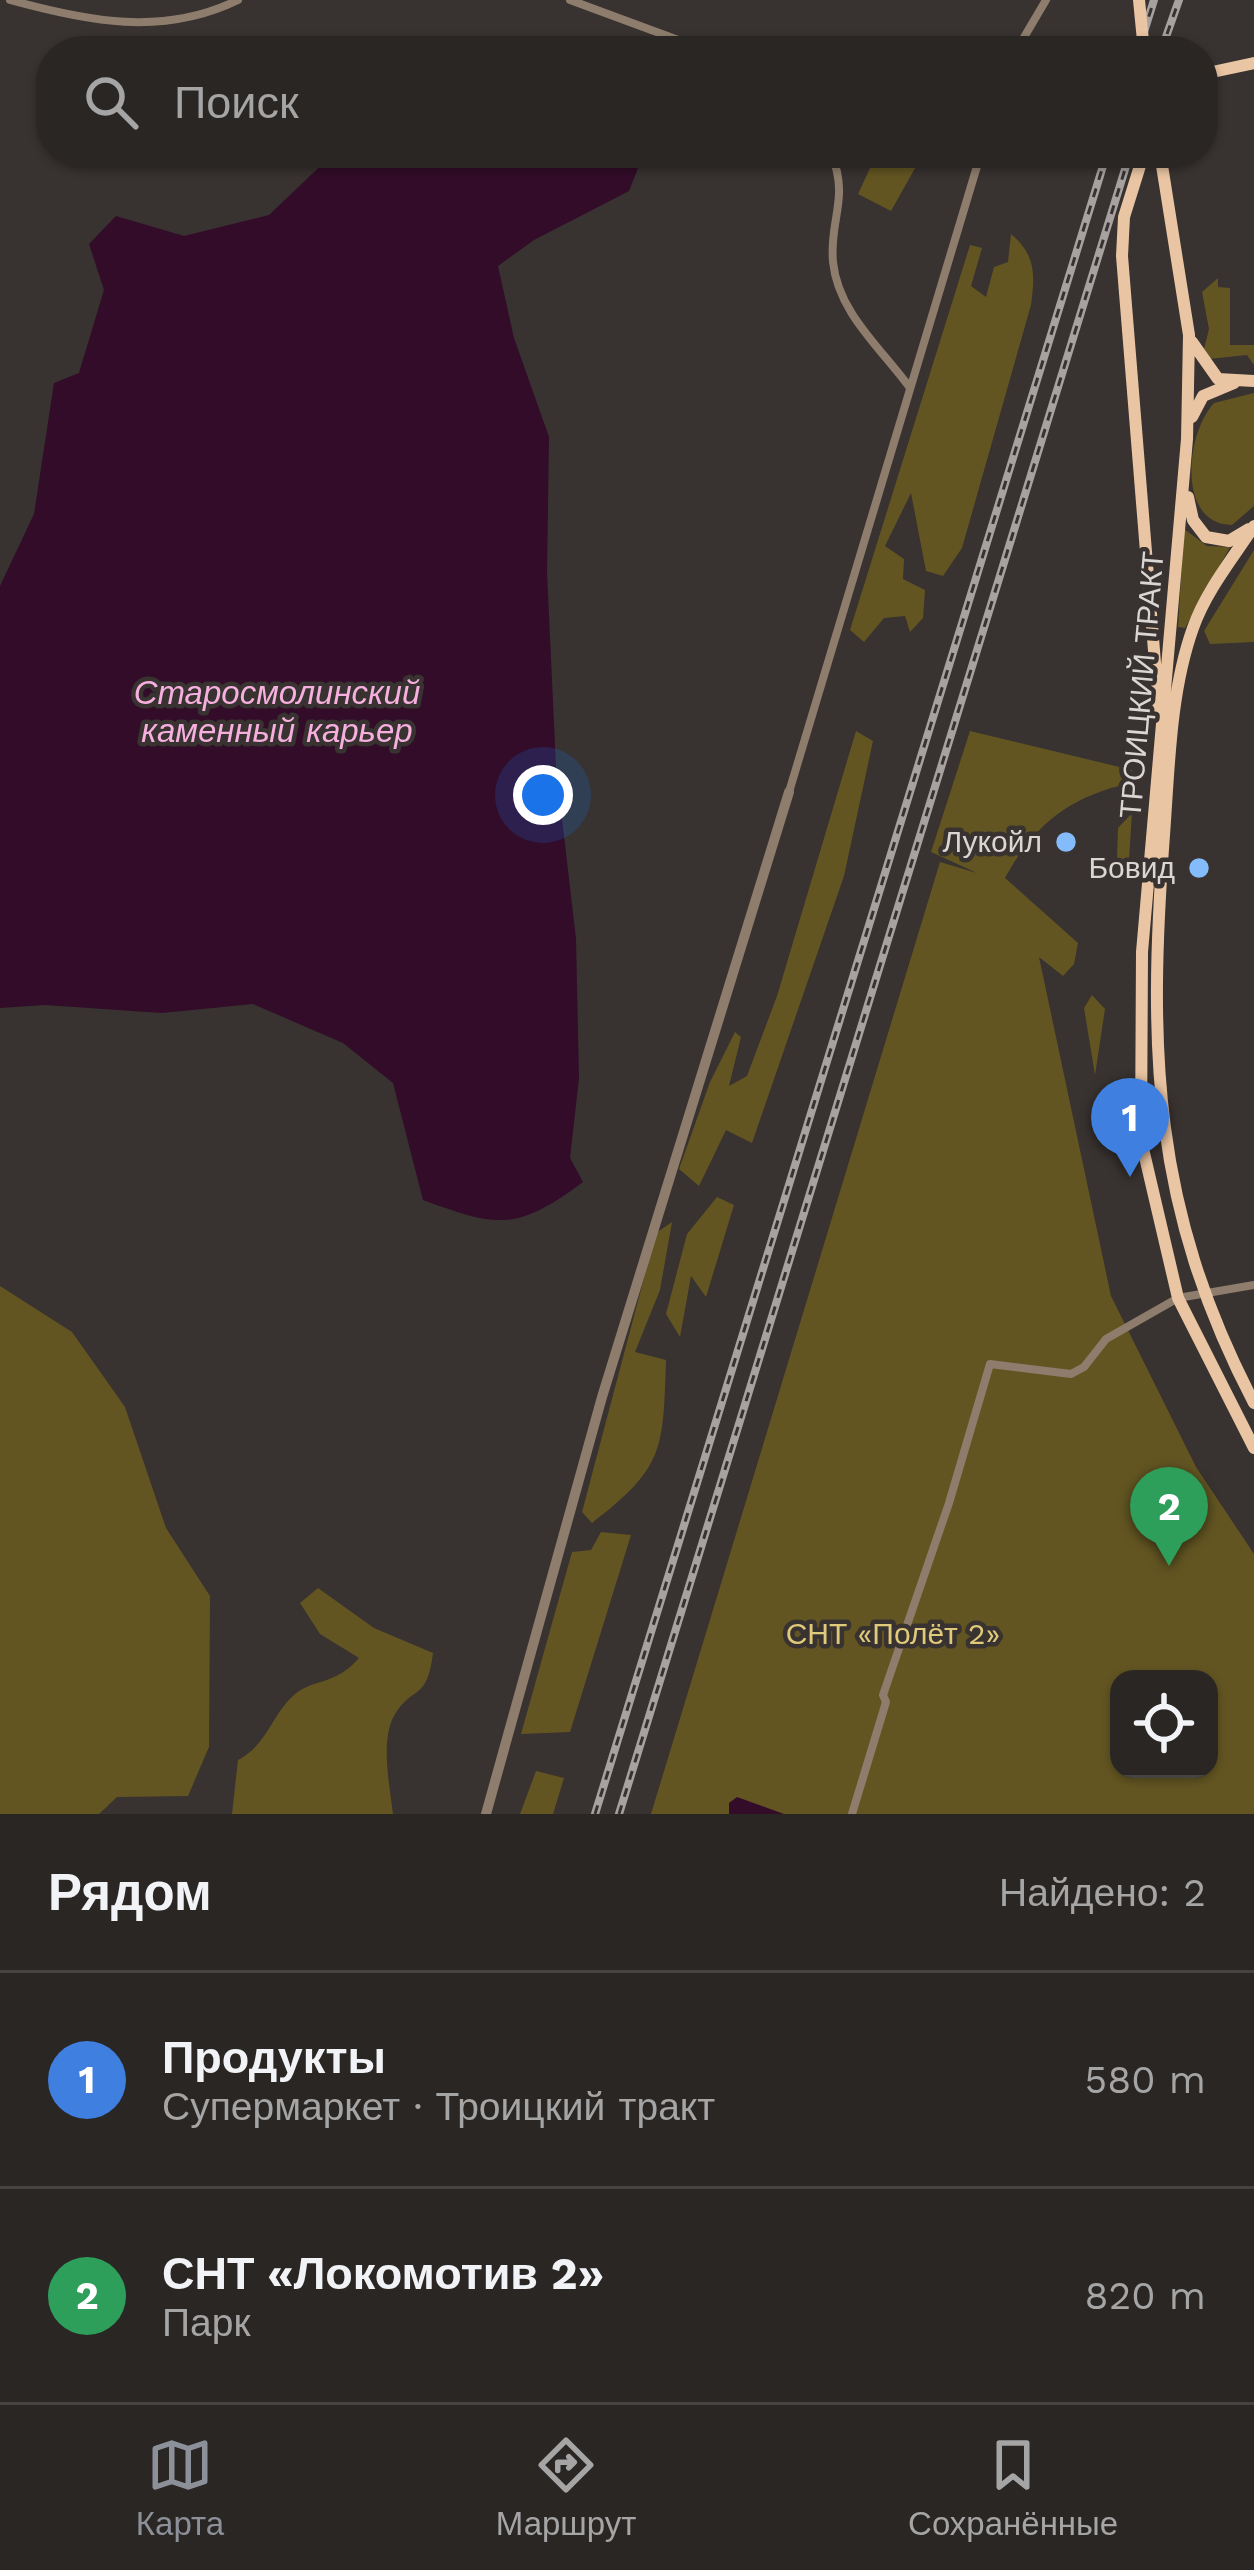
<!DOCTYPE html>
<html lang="ru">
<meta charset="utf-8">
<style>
body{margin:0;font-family:"Work Sans",sans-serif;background:#322e2c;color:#f1f3f6}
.controls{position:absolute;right:36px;bottom:36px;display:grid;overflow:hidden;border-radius:24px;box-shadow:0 3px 9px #0004}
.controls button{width:108px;height:108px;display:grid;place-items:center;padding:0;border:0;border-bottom:3px solid #464341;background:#2a2624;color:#f1f3f6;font:60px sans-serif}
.you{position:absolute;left:543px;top:795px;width:42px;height:42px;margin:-30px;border:9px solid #fff;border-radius:50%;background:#1a73e8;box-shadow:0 0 0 18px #1a73e833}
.badge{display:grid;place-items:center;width:78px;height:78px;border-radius:50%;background:#8c9099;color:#fff;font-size:39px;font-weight:700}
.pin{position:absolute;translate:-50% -99px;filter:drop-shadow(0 3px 6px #0008)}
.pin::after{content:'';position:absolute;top:63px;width:42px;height:36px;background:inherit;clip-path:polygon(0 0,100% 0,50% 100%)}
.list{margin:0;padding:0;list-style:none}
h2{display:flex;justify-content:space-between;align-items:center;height:156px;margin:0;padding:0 48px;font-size:51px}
h2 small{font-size:39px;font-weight:400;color:#a5a5a6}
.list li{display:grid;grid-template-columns:78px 1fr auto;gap:36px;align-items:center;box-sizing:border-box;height:216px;padding:0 48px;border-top:3px solid #464341}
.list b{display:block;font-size:45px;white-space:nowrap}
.list p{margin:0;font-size:39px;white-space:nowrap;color:#a5a5a6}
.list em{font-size:39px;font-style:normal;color:#a5a5a6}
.icon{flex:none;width:66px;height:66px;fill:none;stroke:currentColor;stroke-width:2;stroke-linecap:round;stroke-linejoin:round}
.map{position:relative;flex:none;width:1254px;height:1814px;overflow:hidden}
.search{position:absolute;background:#2a2624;box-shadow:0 3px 9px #0004;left:36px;right:36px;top:36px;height:132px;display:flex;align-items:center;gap:30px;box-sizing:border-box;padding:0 42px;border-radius:48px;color:#a5a5a6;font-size:45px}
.sheet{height:588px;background:#2a2624}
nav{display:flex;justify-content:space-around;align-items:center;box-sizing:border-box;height:168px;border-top:3px solid #464341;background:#2a2624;font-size:33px;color:#a5a5a6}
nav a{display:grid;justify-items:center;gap:6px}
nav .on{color:#8c9099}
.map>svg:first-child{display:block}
.green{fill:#625522;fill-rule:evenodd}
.water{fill:#320c28}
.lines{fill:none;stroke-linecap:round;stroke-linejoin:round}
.minor{stroke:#8e7d6c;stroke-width:8}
.tertiary{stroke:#8e7d6c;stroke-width:10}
.primary{stroke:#eac5a3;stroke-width:12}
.rail-casing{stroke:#a7a2a0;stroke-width:8}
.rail{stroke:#383230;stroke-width:3;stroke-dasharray:9;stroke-linecap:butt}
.primary-bridge{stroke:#eac5a3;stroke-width:12}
.poi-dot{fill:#84bcfb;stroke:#383230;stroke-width:4.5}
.labels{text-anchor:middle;stroke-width:9;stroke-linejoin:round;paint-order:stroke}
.street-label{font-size:30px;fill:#dad6d4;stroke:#383230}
.poi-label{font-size:30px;fill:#dad6d4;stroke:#383230;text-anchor:end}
.park-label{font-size:30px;fill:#e0ca7a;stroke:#383230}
.water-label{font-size:33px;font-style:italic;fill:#f6afdf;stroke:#383230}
</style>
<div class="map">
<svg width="1254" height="1814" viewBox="0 0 1254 1814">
<rect width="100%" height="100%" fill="#383230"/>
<path class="green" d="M877 153 923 154 891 211 858 194Z
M1011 234C1036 255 1035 275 1031 305L962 548 943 576 926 571 911 493 885 546 904 559 903 579 925 590 923 618 910 632 905 616 884 618 864 642 850 630 970 245 982 248 971 286 986 297 994 267 1008 262Z
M1218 278V287L1230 288V345H1254V365L1247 355 1209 359 1204 349 1209 329 1202 292Z
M1254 393V506L1232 525C1176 524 1186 433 1214 403Z
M1184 529 1207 546 1230 547 1185 628 1178 627Z
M1254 550V642L1210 644 1204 631Z
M856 731 873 741 844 876 752 1143 726 1130 699 1186 679 1169 710 1082 735 1032 741 1037 729 1086 747 1076 777 996Z
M970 731 1132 770 1127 784C1069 797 1033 826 1005 878L1078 943 1074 964 1063 976 1039 957 1111 1296 1196 1467 1254 1554V1814H651L940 862 977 873 931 852ZM1119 1679H1209V1769H1119Z
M1132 813 1128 875 1117 859 1118 828Z
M1092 995 1105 1009 1095 1075 1084 1008Z
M717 1197 734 1205 706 1297 691 1276 680 1337 666 1314 687 1234Z
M672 1222 660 1290 635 1352 666 1360C663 1449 665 1467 592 1523L582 1512 656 1233Z
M0 1286 72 1332 125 1407 166 1528 210 1596 209 1747 188 1796 117 1797 99 1814H0Z
M601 1532 631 1535 570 1732 521 1734 572 1552 591 1550Z
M318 1588 374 1628 433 1653C427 1702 413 1684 394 1716 380 1741 390 1787 393 1814H232L238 1760C268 1744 270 1717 294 1695 313 1678 335 1686 359 1658L320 1634 300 1603Z
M536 1771 564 1778 553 1814H520Z"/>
<path class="water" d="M334 153H644L629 191 534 240 498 266 514 338 549 437 547 572 556 767 576 939 579 1078 570 1158 583 1182C516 1232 497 1227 423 1200L393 1083 343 1043 253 1004 162 1013 45 1005 0 1008V586L34 514 54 383 79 373 104 290 89 244 116 216 184 236 269 215Z
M737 1797 784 1814H729V1803Z"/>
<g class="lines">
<path class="minor" d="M10 0C86 21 163 37 238 0
M570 0 708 51
M1016 51 1046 0
M831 153C850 199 829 219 833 262 838 313 882 349 910 388
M789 792 981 153
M852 1814 886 1702 883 1695 949 1503 990 1364 1071 1374 1084 1367 1106 1339 1178 1298 1254 1285"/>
<path class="tertiary" d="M486 1814 602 1397 789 792"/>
<path class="primary" d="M1203 74 1254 63
M1144 153 1124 217 1122 256 1159 712
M1160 153 1189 335 1187 439 1142 952 1141 1140 1178 1298 1254 1448
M1192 342 1218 379 1254 381
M1192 417 1203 396 1234 383
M1188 497 1193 520 1206 537 1229 541 1249 529
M1254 526C1233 558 1206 591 1193 628 1170 692 1169 768 1164 835 1148 1049 1152 1208 1254 1403"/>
<g class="rail-casing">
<path id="rail" d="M1138 51 1154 0
M1161 51 1179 0
M595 1814 1107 153
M619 1814 1130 153"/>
</g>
<use href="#rail" class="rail"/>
<path class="primary-bridge" d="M1139 0 1144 51"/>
</g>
<g class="poi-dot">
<circle cx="1066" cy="842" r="12"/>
<circle cx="1199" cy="868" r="12"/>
</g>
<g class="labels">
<g class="street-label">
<text transform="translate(1142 685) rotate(-85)" y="10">ТРОИЦКИЙ ТРАКТ</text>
</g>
<g class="poi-label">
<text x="1042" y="852">Лукойл</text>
<text x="1175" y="878">Бовид</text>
</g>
<g class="park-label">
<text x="893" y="1644">СНТ «Полёт 2»</text>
</g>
<g class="water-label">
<text x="277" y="704">Старосмолинский<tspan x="277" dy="38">каменный карьер</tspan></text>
</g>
</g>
</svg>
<div class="controls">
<button><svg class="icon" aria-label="locate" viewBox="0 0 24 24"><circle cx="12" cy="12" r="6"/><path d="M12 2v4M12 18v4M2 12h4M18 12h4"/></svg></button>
</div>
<div class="you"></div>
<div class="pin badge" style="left:1130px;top:1177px;background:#3f7fe0">1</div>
<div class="pin badge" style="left:1169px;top:1566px;background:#2e9e5b">2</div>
<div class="search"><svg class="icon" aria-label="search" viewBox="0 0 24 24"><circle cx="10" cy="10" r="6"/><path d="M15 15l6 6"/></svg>Поиск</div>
</div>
<section class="sheet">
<h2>Рядом<small>Найдено: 2</small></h2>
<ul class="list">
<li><span class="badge" style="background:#3f7fe0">1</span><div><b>Продукты</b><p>Супермаркет · Троицкий тракт</p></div><em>580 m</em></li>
<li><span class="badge" style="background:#2e9e5b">2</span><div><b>СНТ «Локомотив 2»</b><p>Парк</p></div><em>820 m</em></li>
</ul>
</section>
<nav>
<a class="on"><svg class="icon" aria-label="map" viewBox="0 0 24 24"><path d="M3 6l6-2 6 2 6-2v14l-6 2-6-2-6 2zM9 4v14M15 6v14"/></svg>Карта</a>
<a><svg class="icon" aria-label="directions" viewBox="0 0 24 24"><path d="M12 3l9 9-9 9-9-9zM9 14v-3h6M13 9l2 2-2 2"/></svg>Маршрут</a>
<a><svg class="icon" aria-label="saved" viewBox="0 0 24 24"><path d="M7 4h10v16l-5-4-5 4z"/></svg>Сохранённые</a>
</nav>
